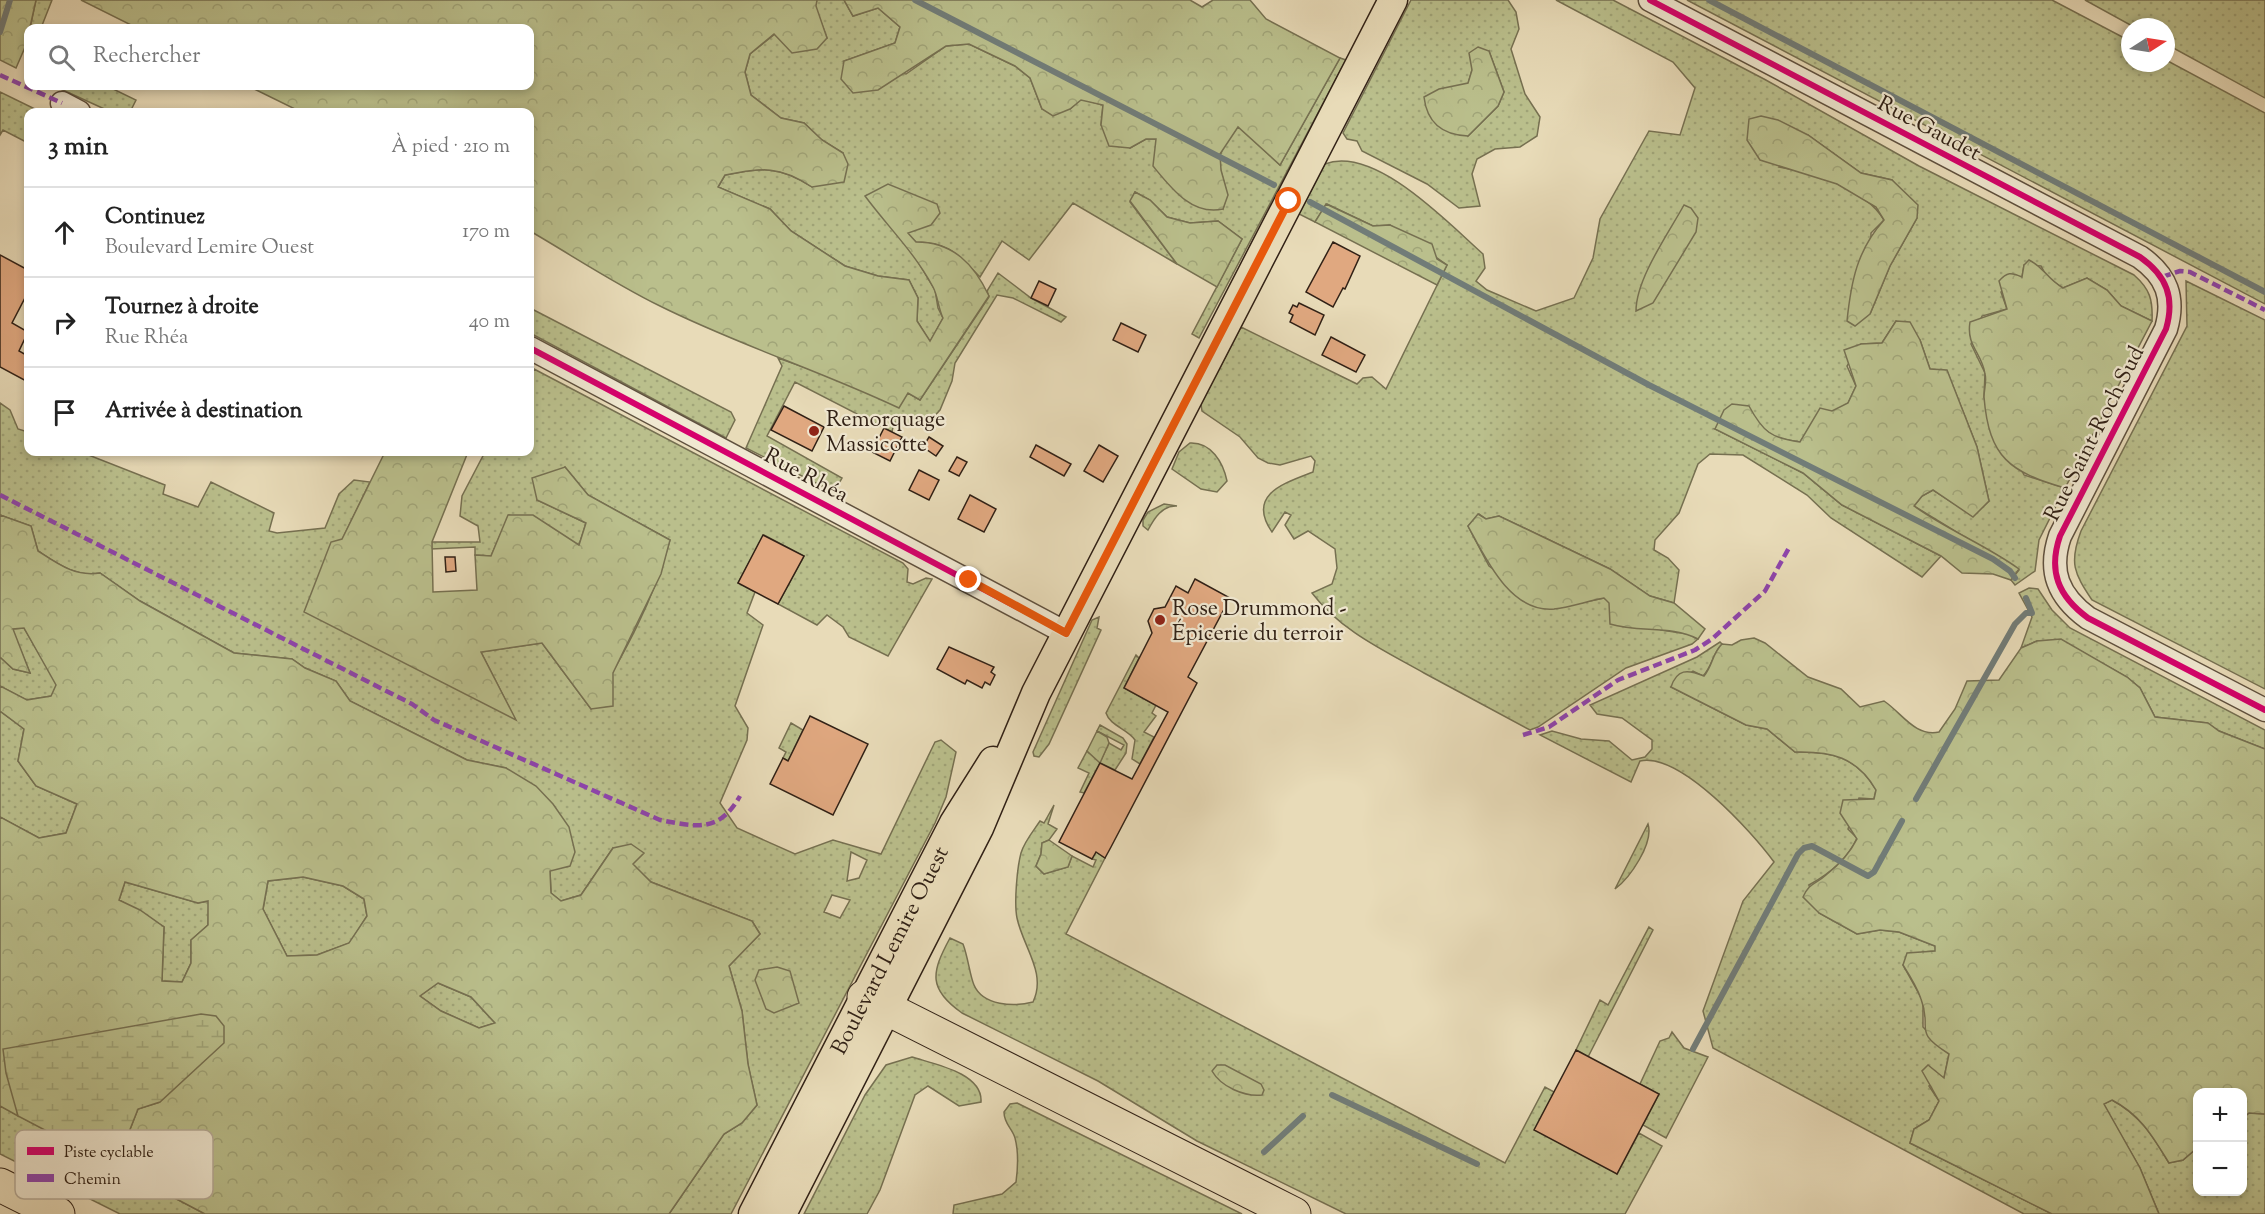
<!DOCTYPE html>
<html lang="fr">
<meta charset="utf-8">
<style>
body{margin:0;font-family:"Sorts Mill Goudy",serif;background:#f2f2f2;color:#222}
.controls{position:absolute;right:18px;bottom:18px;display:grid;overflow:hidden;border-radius:12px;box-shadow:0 3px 9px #0003}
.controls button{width:54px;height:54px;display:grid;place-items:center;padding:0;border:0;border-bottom:2px solid #e0e0e0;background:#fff;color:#222;font:30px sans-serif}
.compass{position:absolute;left:2121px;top:18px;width:54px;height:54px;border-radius:50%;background:#fff;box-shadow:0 3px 9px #0003;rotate:78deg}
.stop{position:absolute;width:18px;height:18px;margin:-14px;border:4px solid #ea580c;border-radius:50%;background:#fff}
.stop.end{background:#ea580c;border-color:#fff;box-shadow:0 2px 6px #0008}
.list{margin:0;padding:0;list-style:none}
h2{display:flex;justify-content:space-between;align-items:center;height:78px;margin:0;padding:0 24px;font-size:26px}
h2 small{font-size:20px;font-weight:400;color:#767676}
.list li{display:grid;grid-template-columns:39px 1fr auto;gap:18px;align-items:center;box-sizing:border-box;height:90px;padding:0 24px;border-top:2px solid #e0e0e0}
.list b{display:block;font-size:22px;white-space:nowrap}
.list p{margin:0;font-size:20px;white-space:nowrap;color:#767676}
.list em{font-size:20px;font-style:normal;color:#767676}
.icon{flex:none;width:33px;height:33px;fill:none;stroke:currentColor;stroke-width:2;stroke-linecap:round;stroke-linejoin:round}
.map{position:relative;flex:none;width:2265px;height:1214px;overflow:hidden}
.search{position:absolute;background:#fff;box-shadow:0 3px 9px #0003;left:24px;top:24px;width:510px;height:66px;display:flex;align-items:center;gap:15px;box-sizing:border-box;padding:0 21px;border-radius:12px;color:#767676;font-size:22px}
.panel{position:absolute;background:#fff;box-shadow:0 3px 9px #0003;left:24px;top:108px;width:510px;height:348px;border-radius:12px}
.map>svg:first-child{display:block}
.green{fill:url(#green-dots);stroke:#767051;stroke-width:1.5;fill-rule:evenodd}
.forest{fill:url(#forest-crowns);stroke:#767051;stroke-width:1.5;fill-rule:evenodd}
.wetland{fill:url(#wetland-marsh);stroke:#767051;stroke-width:1.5}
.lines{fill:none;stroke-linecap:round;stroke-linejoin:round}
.stream{stroke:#717c78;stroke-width:6}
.building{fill:#e0a880;stroke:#312116;stroke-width:1.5}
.minor-casing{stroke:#5f503e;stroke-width:25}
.major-casing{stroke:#312116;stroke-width:31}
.highway-casing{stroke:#312116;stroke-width:35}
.minor{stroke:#f0e8d1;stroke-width:22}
.major{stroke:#e8dbb8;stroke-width:28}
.highway{stroke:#e8dbb8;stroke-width:33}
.quiet{stroke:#8e44ad;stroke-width:4.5;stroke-dasharray:9 4.5;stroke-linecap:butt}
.cycleway-casing{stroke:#f0e8d1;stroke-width:10}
.cycleway{stroke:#d6006c;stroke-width:6}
.route{stroke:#ea580c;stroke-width:8}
.poi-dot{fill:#8f2418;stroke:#f0e8d1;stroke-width:2}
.labels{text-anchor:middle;stroke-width:4.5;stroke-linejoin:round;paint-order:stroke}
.street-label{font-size:22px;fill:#312116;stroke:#f0e8d1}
.poi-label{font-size:22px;fill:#312116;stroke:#f0e8d1;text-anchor:start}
.key{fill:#f0e8d1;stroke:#b7ac99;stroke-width:1.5}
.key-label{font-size:16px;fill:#312116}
</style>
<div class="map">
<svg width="2265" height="1214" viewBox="0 0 2265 1214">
<defs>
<pattern id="green-dots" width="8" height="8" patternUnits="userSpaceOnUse" patternTransform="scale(1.5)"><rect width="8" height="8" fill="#babf8c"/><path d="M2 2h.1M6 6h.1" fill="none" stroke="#a0a478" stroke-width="1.8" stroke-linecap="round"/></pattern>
<pattern id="forest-crowns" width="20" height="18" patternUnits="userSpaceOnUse" patternTransform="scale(1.5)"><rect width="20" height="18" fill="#babf8c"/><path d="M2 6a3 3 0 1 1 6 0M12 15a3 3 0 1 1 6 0" fill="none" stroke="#a0a478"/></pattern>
<pattern id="wetland-marsh" width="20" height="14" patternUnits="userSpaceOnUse" patternTransform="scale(1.5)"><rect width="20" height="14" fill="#babf8c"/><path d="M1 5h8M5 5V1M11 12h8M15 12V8" fill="none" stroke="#a0a478"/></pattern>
</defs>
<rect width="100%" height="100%" fill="#e8dbb8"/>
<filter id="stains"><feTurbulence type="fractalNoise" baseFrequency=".00333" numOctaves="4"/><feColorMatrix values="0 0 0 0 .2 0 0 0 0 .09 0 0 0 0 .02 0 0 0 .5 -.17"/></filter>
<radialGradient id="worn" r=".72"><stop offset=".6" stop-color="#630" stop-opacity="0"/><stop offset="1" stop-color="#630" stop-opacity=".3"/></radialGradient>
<path class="green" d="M36 0H52L41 28H30Z
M817 0H844L853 16 878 8 900 27 895 43 844 61 906 74 946 46 969 44 1015 66 1030 78 1042 109H1070L1081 99 1103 105 1101 125 1130 148 1146 139H1156L1223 209C1232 183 1217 178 1220 156 1222 146 1233 134 1238 126L1280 165 1340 58 1346 60 1199 338 1192 334 1242 239 1218 221 1190 223 1167 217 1150 200 1135 192 1130 202 1177 264 1073 203 1029 260 1002 241 980 277C957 254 949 242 916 242L866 196 912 252 935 290 938 308 943 318 930 342 917 321 918 298 909 280 878 276 845 266 791 231 770 209 718 187 725 175C763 168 779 165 812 187L843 153 822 140 804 123 781 118 751 95 745 72 750 54 775 34 827 38 815 6Z
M1411 0H1508L1516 12 1519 29 1511 49 1525 94 1540 117 1537 136 1520 147 1495 149 1477 159 1472 174 1480 206 1459 208 1427 184 1362 151 1357 141 1347 139 1343 133ZM1489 51 1504 92 1498 106 1468 136 1459 86 1468 84 1472 70Z
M1556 0H1613L1764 79 1919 166 2134 275C2150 289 2153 300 2152 321L2121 306 2107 290 2087 278 2063 288 2048 279 2041 266 2024 265 2022 277 2001 292 2007 309 1982 316 1971 344 1985 373 1984 397 2024 475 2065 488 2039 540 2035 571 2015 585 2011 580 2019 570 1914 506 1922 496 1933 490 1973 516 1989 501 1977 447 1947 371 1930 369 1920 340 1896 321 1882 343 1861 344 1847 366 1856 386 1848 403 1809 429 1800 442 1776 438 1759 425 1715 429 1803 473 1842 505 1941 556 1922 577 1831 518 1807 495 1743 455 1710 454 1698 464 1679 513 1655 540 1654 550 1668 558 1679 570 1674 603 1650 596 1610 569 1499 516 1486 519 1479 514 1468 526 1489 566 1552 609 1604 598 1661 630 1688 634 1698 639 1692 644 1626 668 1538 727 1530 730C1495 711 1459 692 1424 673 1383 650 1341 631 1312 593L1332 584 1337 568 1335 549 1308 531 1294 539 1285 525 1291 515 1285 512 1272 532C1246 494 1285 483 1313 472L1315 461 1311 456 1280 465 1268 463 1258 458 1240 437 1202 411 1201 404 1241 327 1357 384 1363 378 1372 377 1386 389 1447 265 1390 225 1373 226 1327 204 1315 222 1299 214 1325 164C1375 145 1449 224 1483 254L1485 268 1476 281 1487 290 1536 311 1574 298 1593 258 1600 219 1649 131 1680 135 1695 88 1673 62ZM1808 135 1861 173 1892 180 1917 218 1890 266 1870 314 1871 233 1884 220C1865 188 1814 173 1779 167Z
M1687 0H2052L2130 41V63H2166V60L2265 113V304Z
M2085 0H2265V98L2166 44V27H2134Z
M54 86H107L136 100 130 112H111Z
M0 92 41 112H28V143L3 130 0 135Z
M998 273 1031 298 1066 317 1061 322 1013 298 997 295 955 363 952 381 940 410 927 424 914 427 894 422 892 432 795 382 767 436 842 478 834 492 746 448 782 366 778 358 835 378 908 393 920 400 989 297 987 291Z
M2186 281 2265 320V689L2092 600C2074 573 2069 563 2081 531L2187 326Z
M530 308 731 412 735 420 726 438 530 333Z
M534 369 903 563 908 569 907 582 913 584 926 578 932 579 888 656 849 637 843 627 827 615 817 625 778 604 804 556 764 535 738 583 755 592 747 613 763 625 735 706 748 728 747 740 720 803 737 828 795 854 833 840 881 854 935 742 941 740 956 752 946 797 935 823 731 1214H669L724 1134 742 1123 757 1105 748 1065 742 1011 729 966 760 934 752 921 651 882 613 848 581 895 561 901 551 893 550 871 506 768 467 760 350 701 336 681 305 668 292 659 234 653 140 601 100 573C75 577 58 564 38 551L31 526 0 515V403L10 410 18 429 28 432V452H81L165 485 163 494 198 507 211 482 274 513 269 531 277 533 325 528 339 494 354 480 370 482 342 540 515 719 481 652 542 643 591 709C623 656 654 600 670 540L588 495 565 467 537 500 586 523 579 545 509 515 491 556 475 555V547L431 549 432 542H480L478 526 460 516 462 496 485 452H530V374ZM851 852 867 860 859 878 847 881ZM832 895 850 900 840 918 824 912Z
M1190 443C1211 442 1223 462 1227 481L1217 492 1201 489 1172 469 1179 452Z
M1164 504 1177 506C1162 505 1154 519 1148 530L1143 526V520L1148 512Z
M2029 588 2038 589 2052 610 2070 628 2265 730V749L2219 731 2207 723 2155 717 2140 688 2127 677 2061 640 2037 641 2021 648 2032 617 2019 593Z
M1099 617 1097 628 1101 630 1049 744 1039 757 1034 756 1033 752 1092 620Z
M24 628 57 684 52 696 26 700 0 686V657L13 669 30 673 12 629Z
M1720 642 1722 644C1712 654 1713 665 1703 676L1693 671 1671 687 1746 725 1767 729 1795 752C1832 751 1857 757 1876 790L1874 799 1859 798 1848 829 1857 838C1847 860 1829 874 1809 885L1819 913 1857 934 1880 930 1899 932 1935 946 1936 951 1923 952 1903 965 1923 1001V1027L1949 1054 1944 1078 1929 1086 1939 1101 1929 1120 1914 1129 1910 1143 2052 1214H2024L1713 1048 1703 1011 1743 901 1774 862C1752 832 1680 752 1640 761L1631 782 1540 735 1552 731 1581 739 1609 741 1632 760 1645 757 1652 749V740L1622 718 1597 714 1590 705 1697 657Z
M1136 655 1139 658 1124 688 1156 705 1152 713 1156 716 1144 732 1154 737 1140 764 1132 759 1135 740C1128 729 1110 726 1106 713Z
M0 711 24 729 18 761 36 786 77 804 66 833 39 838 0 817Z
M791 723 803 730 788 761 783 758 786 752 779 748Z
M1100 725 1123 738 1127 744 1126 753 1115 770 1100 763 1084 793 1080 792 1089 773 1078 768 1087 751 1100 762 1109 743 1121 750 1124 745 1097 731Z
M1054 805 1048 824 1057 829 1049 840 1042 843 1041 854 1036 866 1044 874 1068 867 1072 856 1093 867 1096 860 1092 859 1096 852 1105 858 1066 934 1505 1163 1545 1087 1556 1093 1617 1174 1639 1133 1662 1146 1625 1214H1346L1197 1141 1098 1081 962 1013C928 989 931 973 950 938L963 944C968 957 970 976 974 985 983 1006 1014 1007 1033 1002 1047 973 1023 947 1017 918 1014 903 1017 868 1021 853 1024 842 1034 830 1040 821L1044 823Z
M1648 824C1654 843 1630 878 1615 889Z
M303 877 343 886 364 899 367 916 350 943 317 955 287 956 263 909 268 881Z
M125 882 198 903 209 901 208 925 191 940V963L182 982 162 981 164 927 119 900Z
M1649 927 1653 930 1588 1057 1576 1050 1600 1000 1608 1005Z
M438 983 471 997 495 1023 479 1028 441 1011 420 996Z
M1672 1032 1684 1048 1708 1057 1666 1138 1643 1125 1659 1094 1640 1084 1660 1041 1669 1038Z
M912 1057C934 1064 983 1073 981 1102L959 1106 928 1086 915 1095 880 1190 867 1214H804L865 1095 886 1065Z
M2112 1100C2140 1115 2153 1136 2169 1163L2183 1160 2197 1148 2198 1192H2242L2243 1118 2249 1113 2265 1114V1214H2159L2140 1168 2103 1104Z
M1017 1103 1242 1214H953L954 1205 1002 1194 1016 1182C1018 1167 1019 1153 1015 1138 1012 1128 1004 1124 1004 1112L1010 1104Z
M0 1106 205 1214H120L0 1154Z"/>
<path class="forest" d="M0 0H36L26 45 16 68 0 60Z
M81 0H817L816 6 827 38 817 49 792 53 774 34 750 54 745 72 751 95 781 118 804 123 822 140 843 153 848 164 844 182 812 187C779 165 763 168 725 175L718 187 770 209 791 231 845 266 878 276 909 280 918 298 917 321 930 341 943 318C938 308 938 296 933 287 915 253 888 227 865 196L888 184 937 204 940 213 931 225 908 233 916 242C953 242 974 264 989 296L920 400 908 393 899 408C821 371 738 345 660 306 615 284 573 256 530 231V112H301L248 86H530V28H137Z
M844 0H1190L1202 7 1213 0H1250L1266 19 1340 58 1280 165 1238 127 1220 154 1221 170 1228 195 1223 209C1192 216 1171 188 1153 166L1156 139H1146L1130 148 1109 146 1101 125 1103 105 1081 100 1070 109 1053 116 1042 109 1030 78 1015 66 969 44 946 46 878 90 853 93 841 79 844 61 895 43 900 27 878 8 853 16Z
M1478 47 1489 51 1504 92 1498 106 1468 136C1442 135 1427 123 1424 97L1439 89 1468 83 1472 70 1469 53Z
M1761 116 1778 120 1808 135 1861 173 1892 180 1918 205 1917 218 1890 266 1870 314 1855 326 1847 321C1851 282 1857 250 1884 220L1876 207 1837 184 1760 160 1747 140 1749 119Z
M1135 192 1150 200 1167 217 1190 223 1218 221 1242 239 1217 287 1177 264 1130 201Z
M1326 204 1373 226 1390 225 1432 244 1437 259 1447 265 1437 285 1315 222Z
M1684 205 1691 208 1698 218 1696 232 1653 303 1636 311C1636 279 1668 234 1684 205Z
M2029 260C2045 268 2046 278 2063 288L2087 278 2107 290 2121 306 2152 321 2065 488C2010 472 1989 458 1984 397 1984 389 1987 381 1985 374 1982 353 1966 346 1970 322L2007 309 1999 281C2007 272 2011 272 2022 277L2024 265Z
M1896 321 1910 322 1920 340 1930 369 1947 370 1977 447 1989 501 1973 517 1933 490 1922 496 1914 506C1947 530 1986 545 2019 569L2011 580 1993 574 1962 573 1941 556 1842 505 1803 473 1715 429 1724 410 1732 404 1749 406C1763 432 1771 438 1800 442L1820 408 1832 411 1848 403 1856 386 1844 350 1861 344 1882 343Z
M385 452H468L432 542 433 592 477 590 475 555 491 556 508 515H533L579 545 586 523 537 500 532 478 565 467 588 495 670 540 661 574 613 673V706L591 709 542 643 481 652 516 720 304 612 331 542 342 539Z
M1478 514 1486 519 1499 516 1610 569 1650 596 1674 603 1705 629 1698 639C1671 625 1639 633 1610 624L1609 603 1604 598C1588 601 1571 607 1554 609 1510 613 1485 557 1468 526Z
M0 515 31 526 38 551C58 564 75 577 100 573L140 601 234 653 292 659 305 668 336 681 350 701 467 760 506 768 536 786 553 804 569 827 575 852 570 866 550 871 551 893 561 901 581 895 613 848 631 844 644 853 633 864 651 882 752 921 760 934 729 966 742 1011 748 1064 757 1105 742 1123 724 1134 669 1214H205L127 1173 129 1132 138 1109 160 1102 14 1096 18 1116 0 1106V817L39 838 66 833 77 804 36 786 18 761 24 729 0 711V686L27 700 51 696 56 685 24 628 13 629 30 673 13 669 0 657ZM303 877 343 886 364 899 367 916 349 943 317 955 287 956 263 909 268 881ZM125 882 198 903 208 901V925L191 940V963L182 982 162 981 164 927 140 910 119 900ZM438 983 471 997 495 1023 479 1028 441 1011 420 996Z
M1754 638 1765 643 1808 677 1841 689 1860 707 1884 701C1902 713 1915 737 1939 732L1955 709 1967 681 1999 680 2021 648 2037 641 2061 639 2127 677 2140 688 2155 717 2208 723 2219 731 2265 749V1114L2249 1113 2243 1118 2242 1092H2198L2197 1148 2183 1160 2169 1163C2153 1137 2141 1115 2112 1100L2104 1104 2140 1168 2159 1214H2052L1910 1143 1914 1129 1929 1120 1939 1101 1922 1071 1928 1065 1944 1078 1949 1054C1911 1030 1933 1030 1921 999 1917 987 1910 976 1903 965L1907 953 1935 951V946L1899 932 1880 930 1857 934 1819 913 1803 897C1810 882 1815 885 1826 875 1839 865 1850 853 1857 839L1840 813 1843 800 1874 799 1876 790C1857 757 1831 751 1795 752L1767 729 1746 725 1671 687C1677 669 1687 669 1704 676 1713 665 1712 654 1722 644L1732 645 1741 640Z
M1097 731 1107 737 1109 743 1100 763 1087 751Z
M1049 840 1072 856 1068 867 1044 874 1036 866 1041 854 1042 843Z
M777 967 790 971 799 1003 774 1013 766 1009 755 980 759 970Z
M1217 1065H1225L1261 1084 1264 1090 1262 1095C1245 1097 1221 1087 1212 1071Z"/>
<path class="wetland" d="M201 1014 216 1016 224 1026V1043L160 1102 138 1109 129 1132 127 1173 18 1116 6 1073 3 1049Z"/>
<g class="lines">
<path class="stream" d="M915 0 1274 185
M1709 0 2265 292
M0 32 10 0
M1310 202 1649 385 1993 559 2010 571 2015 578
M1916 799 2015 624 2026 613H2032L2026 598
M1693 1049 1798 854 1804 848 1812 846 1868 876 1874 872 1902 821
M1332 1095 1477 1164
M1264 1152 1303 1116"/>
</g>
<path class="building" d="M1333 242 1360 256 1345 289 1343 288 1333 307 1306 292Z
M0 255 28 270V292L12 323 28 332 19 351 28 356V382L0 367Z
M1039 281 1056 289 1048 306 1031 298Z
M1299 303 1324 315 1315 335 1290 322 1293 315 1289 313 1293 305 1297 307Z
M1121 323 1146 335 1138 352 1113 340Z
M1331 337 1365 355 1356 372 1322 355Z
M784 406 824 427 812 451 771 430Z
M884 428 902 437 890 461 872 452Z
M929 437 943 446 936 456 923 447Z
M1036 445 1071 464 1064 476 1030 457Z
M1099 445 1118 456 1103 482 1084 471Z
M957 457 967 462 959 476 949 471Z
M919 470 939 480 929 500 909 490Z
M970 495 996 509 984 532 958 519Z
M763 535 804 556 778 604 738 583Z
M445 557H455L456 571 446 572Z
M1195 579 1230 598 1188 677 1197 683 1111 847 1105 858 1096 852 1092 859 1059 842 1100 763 1132 779 1168 712 1124 688 1152 633 1148 621 1154 609 1165 607 1176 586 1188 593Z
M949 647 994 667 991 672 995 675 990 685 985 682 982 688 967 680 965 684 937 669Z
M810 716 868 744 833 815 770 784 783 758 788 761Z
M1576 1050 1659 1094 1617 1174 1534 1130Z"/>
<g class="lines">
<g class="minor-casing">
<path id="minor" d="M1650 0 2140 257C2167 276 2175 298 2166 329L2060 536C2048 571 2058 596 2088 618L2265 710
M62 103 79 112
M530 348 1066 633"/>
</g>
<g class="major-casing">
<g id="major">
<path id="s1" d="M753 1214 954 823 993 761"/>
<path d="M782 1214 979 828 1036 693 1393 0"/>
</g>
</g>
<g class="highway-casing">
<path id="highway" d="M864 997 1294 1214
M0 1185 58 1214"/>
</g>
<use href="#minor" class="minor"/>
<use href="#major" class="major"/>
<use href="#highway" class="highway"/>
<path class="quiet" d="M0 75 62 103
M2162 277 2180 271 2190 272 2265 310
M0 495 412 704 434 720 660 820C697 827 719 833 740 796
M1523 735 1549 727 1618 680 1695 650 1712 639 1765 591 1790 546"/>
<g class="cycleway-casing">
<path id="cycleway" d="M1650 0 2140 257C2167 276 2175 298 2166 329L2060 536C2048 571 2058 596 2088 618L2265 710
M530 348 1066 633"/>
</g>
<use href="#cycleway" class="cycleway"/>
</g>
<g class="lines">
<path class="route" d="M969 580 1066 633 1289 201"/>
</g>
<g class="poi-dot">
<circle cx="814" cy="431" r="6"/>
<circle cx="1160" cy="620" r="6"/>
</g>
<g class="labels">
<g class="street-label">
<text transform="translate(1930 127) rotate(28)" y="8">Rue Gaudet</text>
<text transform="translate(2093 433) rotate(-63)" y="8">Rue Saint-Roch Sud</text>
<text transform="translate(807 474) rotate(28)" y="8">Rue Rhéa</text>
<text dy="8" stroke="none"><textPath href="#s1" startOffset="297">Boulevard Lemire Ouest</textPath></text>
</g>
<g class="poi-label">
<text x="826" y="426">Remorquage<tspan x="826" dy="25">Massicotte</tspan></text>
<text x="1172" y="615">Rose Drummond -<tspan x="1172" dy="25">Épicerie du terroir</tspan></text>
</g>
</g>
<rect x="15" y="1130" width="198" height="69" rx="9" class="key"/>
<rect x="27" y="1147" width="27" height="8" fill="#d6006c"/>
<rect x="27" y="1174" width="27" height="8" fill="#8e44ad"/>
<g class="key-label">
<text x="64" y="1157">Piste cyclable</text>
<text x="64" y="1184">Chemin</text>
</g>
<rect width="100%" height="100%" filter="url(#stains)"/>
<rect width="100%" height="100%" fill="url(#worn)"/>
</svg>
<div class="controls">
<button>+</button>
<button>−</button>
</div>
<svg class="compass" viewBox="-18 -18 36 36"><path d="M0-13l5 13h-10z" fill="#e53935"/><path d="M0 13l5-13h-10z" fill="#767676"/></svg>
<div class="stop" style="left:1289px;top:201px"></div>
<div class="stop end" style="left:969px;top:580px"></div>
<div class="search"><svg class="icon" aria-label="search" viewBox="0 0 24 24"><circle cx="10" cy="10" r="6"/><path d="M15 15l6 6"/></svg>Rechercher</div>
<section class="panel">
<h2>3 min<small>À pied · 210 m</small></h2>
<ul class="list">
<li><svg class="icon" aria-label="ahead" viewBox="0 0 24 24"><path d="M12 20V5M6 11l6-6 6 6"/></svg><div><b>Continuez</b><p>Boulevard Lemire Ouest</p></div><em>170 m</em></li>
<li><svg class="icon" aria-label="right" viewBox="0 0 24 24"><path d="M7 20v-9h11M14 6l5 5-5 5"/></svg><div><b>Tournez à droite</b><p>Rue Rhéa</p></div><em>40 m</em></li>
<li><svg class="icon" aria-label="arrive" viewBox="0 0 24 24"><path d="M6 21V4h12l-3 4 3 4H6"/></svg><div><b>Arrivée à destination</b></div></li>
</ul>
</section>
</div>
